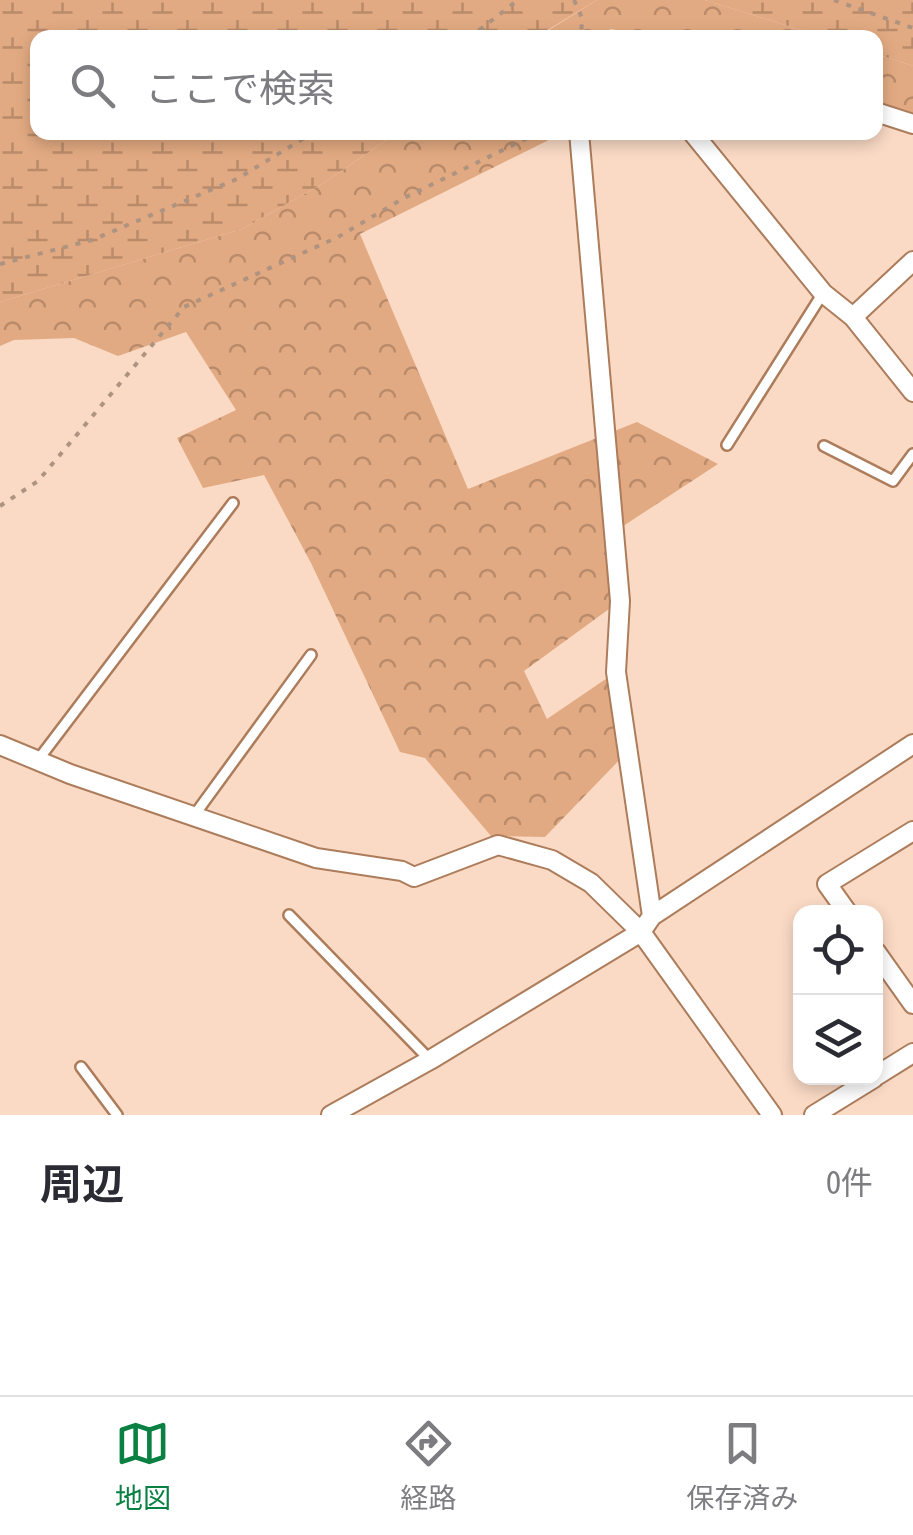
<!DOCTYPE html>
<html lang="ja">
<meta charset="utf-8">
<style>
body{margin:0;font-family:"Asap Condensed","Noto Sans JP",sans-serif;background:#f7f7f7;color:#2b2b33}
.controls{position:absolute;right:30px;bottom:30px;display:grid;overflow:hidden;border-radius:20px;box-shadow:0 5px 15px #0003}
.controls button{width:90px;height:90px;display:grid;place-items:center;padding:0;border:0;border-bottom:2px solid #e1e1e2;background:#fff;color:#2b2b33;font:50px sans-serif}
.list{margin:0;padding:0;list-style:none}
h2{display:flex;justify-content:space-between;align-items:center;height:130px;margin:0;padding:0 40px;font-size:42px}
h2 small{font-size:32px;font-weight:400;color:#7c7c81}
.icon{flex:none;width:55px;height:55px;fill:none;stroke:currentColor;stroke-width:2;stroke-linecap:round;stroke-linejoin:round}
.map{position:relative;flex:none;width:913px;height:1115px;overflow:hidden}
.search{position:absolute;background:#fff;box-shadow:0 5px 15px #0003;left:30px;right:30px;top:30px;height:110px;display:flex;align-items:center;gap:25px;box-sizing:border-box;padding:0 35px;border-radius:20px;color:#7c7c81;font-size:38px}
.sheet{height:280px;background:#fff}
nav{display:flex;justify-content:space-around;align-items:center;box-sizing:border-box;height:140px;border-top:2px solid #e1e1e2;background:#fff;font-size:28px;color:#7c7c81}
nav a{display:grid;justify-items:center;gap:5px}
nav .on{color:#0b8043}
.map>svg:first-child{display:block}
.forest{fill:url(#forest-crowns)}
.wetland{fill:url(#wetland-marsh)}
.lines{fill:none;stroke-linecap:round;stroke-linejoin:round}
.service-casing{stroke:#ac7c5b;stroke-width:14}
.minor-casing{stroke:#ac7c5b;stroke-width:22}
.path{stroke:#ae9381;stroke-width:4;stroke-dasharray:5 8;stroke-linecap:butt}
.service{stroke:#fff;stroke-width:9}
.minor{stroke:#fff;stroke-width:18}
</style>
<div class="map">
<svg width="913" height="1115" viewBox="0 0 913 1115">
<defs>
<pattern id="forest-crowns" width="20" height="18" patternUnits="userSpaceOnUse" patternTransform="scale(2.5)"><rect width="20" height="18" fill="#e2aa82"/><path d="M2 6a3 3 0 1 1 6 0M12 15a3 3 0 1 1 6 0" fill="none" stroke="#b98b6a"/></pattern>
<pattern id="wetland-marsh" width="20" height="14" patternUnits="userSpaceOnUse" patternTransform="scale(2.5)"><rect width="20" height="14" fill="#e2aa82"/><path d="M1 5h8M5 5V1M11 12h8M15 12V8" fill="none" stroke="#b98b6a"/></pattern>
</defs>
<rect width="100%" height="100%" fill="#fadac5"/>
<path class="forest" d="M597 0H705L823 37 655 38 611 29 596 37 536 38Z
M876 54 913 66V124L876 112Z
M397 133H563L360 234 468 489 637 422 718 464 614 532 620 601 524 671 547 719 616 672 629 750 545 837 491 836 425 758 400 752 311 563 264 475 203 488 177 438 236 410 186 332 118 356 74 338 14 340 0 346V302L242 229 322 184Z"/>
<path class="wetland" d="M0 0H597L536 37 38 38V132L397 133 322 184 242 229 0 302Z
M705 0H913V66L876 54V38L823 37Z"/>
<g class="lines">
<g class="service-casing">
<path id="service" d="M727 445 823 293
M824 446 893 481 913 454
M38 760 233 503
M193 817 311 655
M289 915 430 1060
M81 1067 117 1115"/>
</g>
<g class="minor-casing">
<path id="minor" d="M876 112 913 124
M579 132 620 601 616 672 652 916
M692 132 823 293 853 317 913 392
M853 317 913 261
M0 745 70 774 316 858 402 871 414 877 498 845 552 860 591 883 641 932 772 1115
M847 912 827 884 913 831
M876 952 913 1004
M876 1076 913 1053
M331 1115 430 1060 641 932 652 916 913 744
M814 1115 874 1078"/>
</g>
<path class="path" d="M574 0 582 18 581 38
M834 0 913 28
M469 38 518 0
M0 264 92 240 237 179 314 132
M0 506 38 481 184 307 338 237 404 198 540 132"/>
<use href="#service" class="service"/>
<use href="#minor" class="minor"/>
</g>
</svg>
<div class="controls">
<button><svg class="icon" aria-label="locate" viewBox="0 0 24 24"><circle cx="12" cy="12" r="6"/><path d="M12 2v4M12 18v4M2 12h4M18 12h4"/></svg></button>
<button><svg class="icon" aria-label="layers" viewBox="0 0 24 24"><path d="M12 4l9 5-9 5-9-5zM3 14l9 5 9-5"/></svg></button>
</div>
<div class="search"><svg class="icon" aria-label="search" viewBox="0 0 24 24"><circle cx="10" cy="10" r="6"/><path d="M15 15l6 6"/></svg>ここで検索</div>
</div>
<section class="sheet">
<h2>周辺<small>0件</small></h2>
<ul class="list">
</ul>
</section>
<nav>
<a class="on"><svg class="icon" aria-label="map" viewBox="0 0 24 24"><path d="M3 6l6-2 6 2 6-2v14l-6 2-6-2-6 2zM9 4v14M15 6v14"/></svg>地図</a>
<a><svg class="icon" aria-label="directions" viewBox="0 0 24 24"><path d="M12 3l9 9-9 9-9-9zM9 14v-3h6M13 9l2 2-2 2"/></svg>経路</a>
<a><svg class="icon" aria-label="saved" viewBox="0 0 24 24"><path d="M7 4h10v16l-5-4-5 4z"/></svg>保存済み</a>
</nav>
